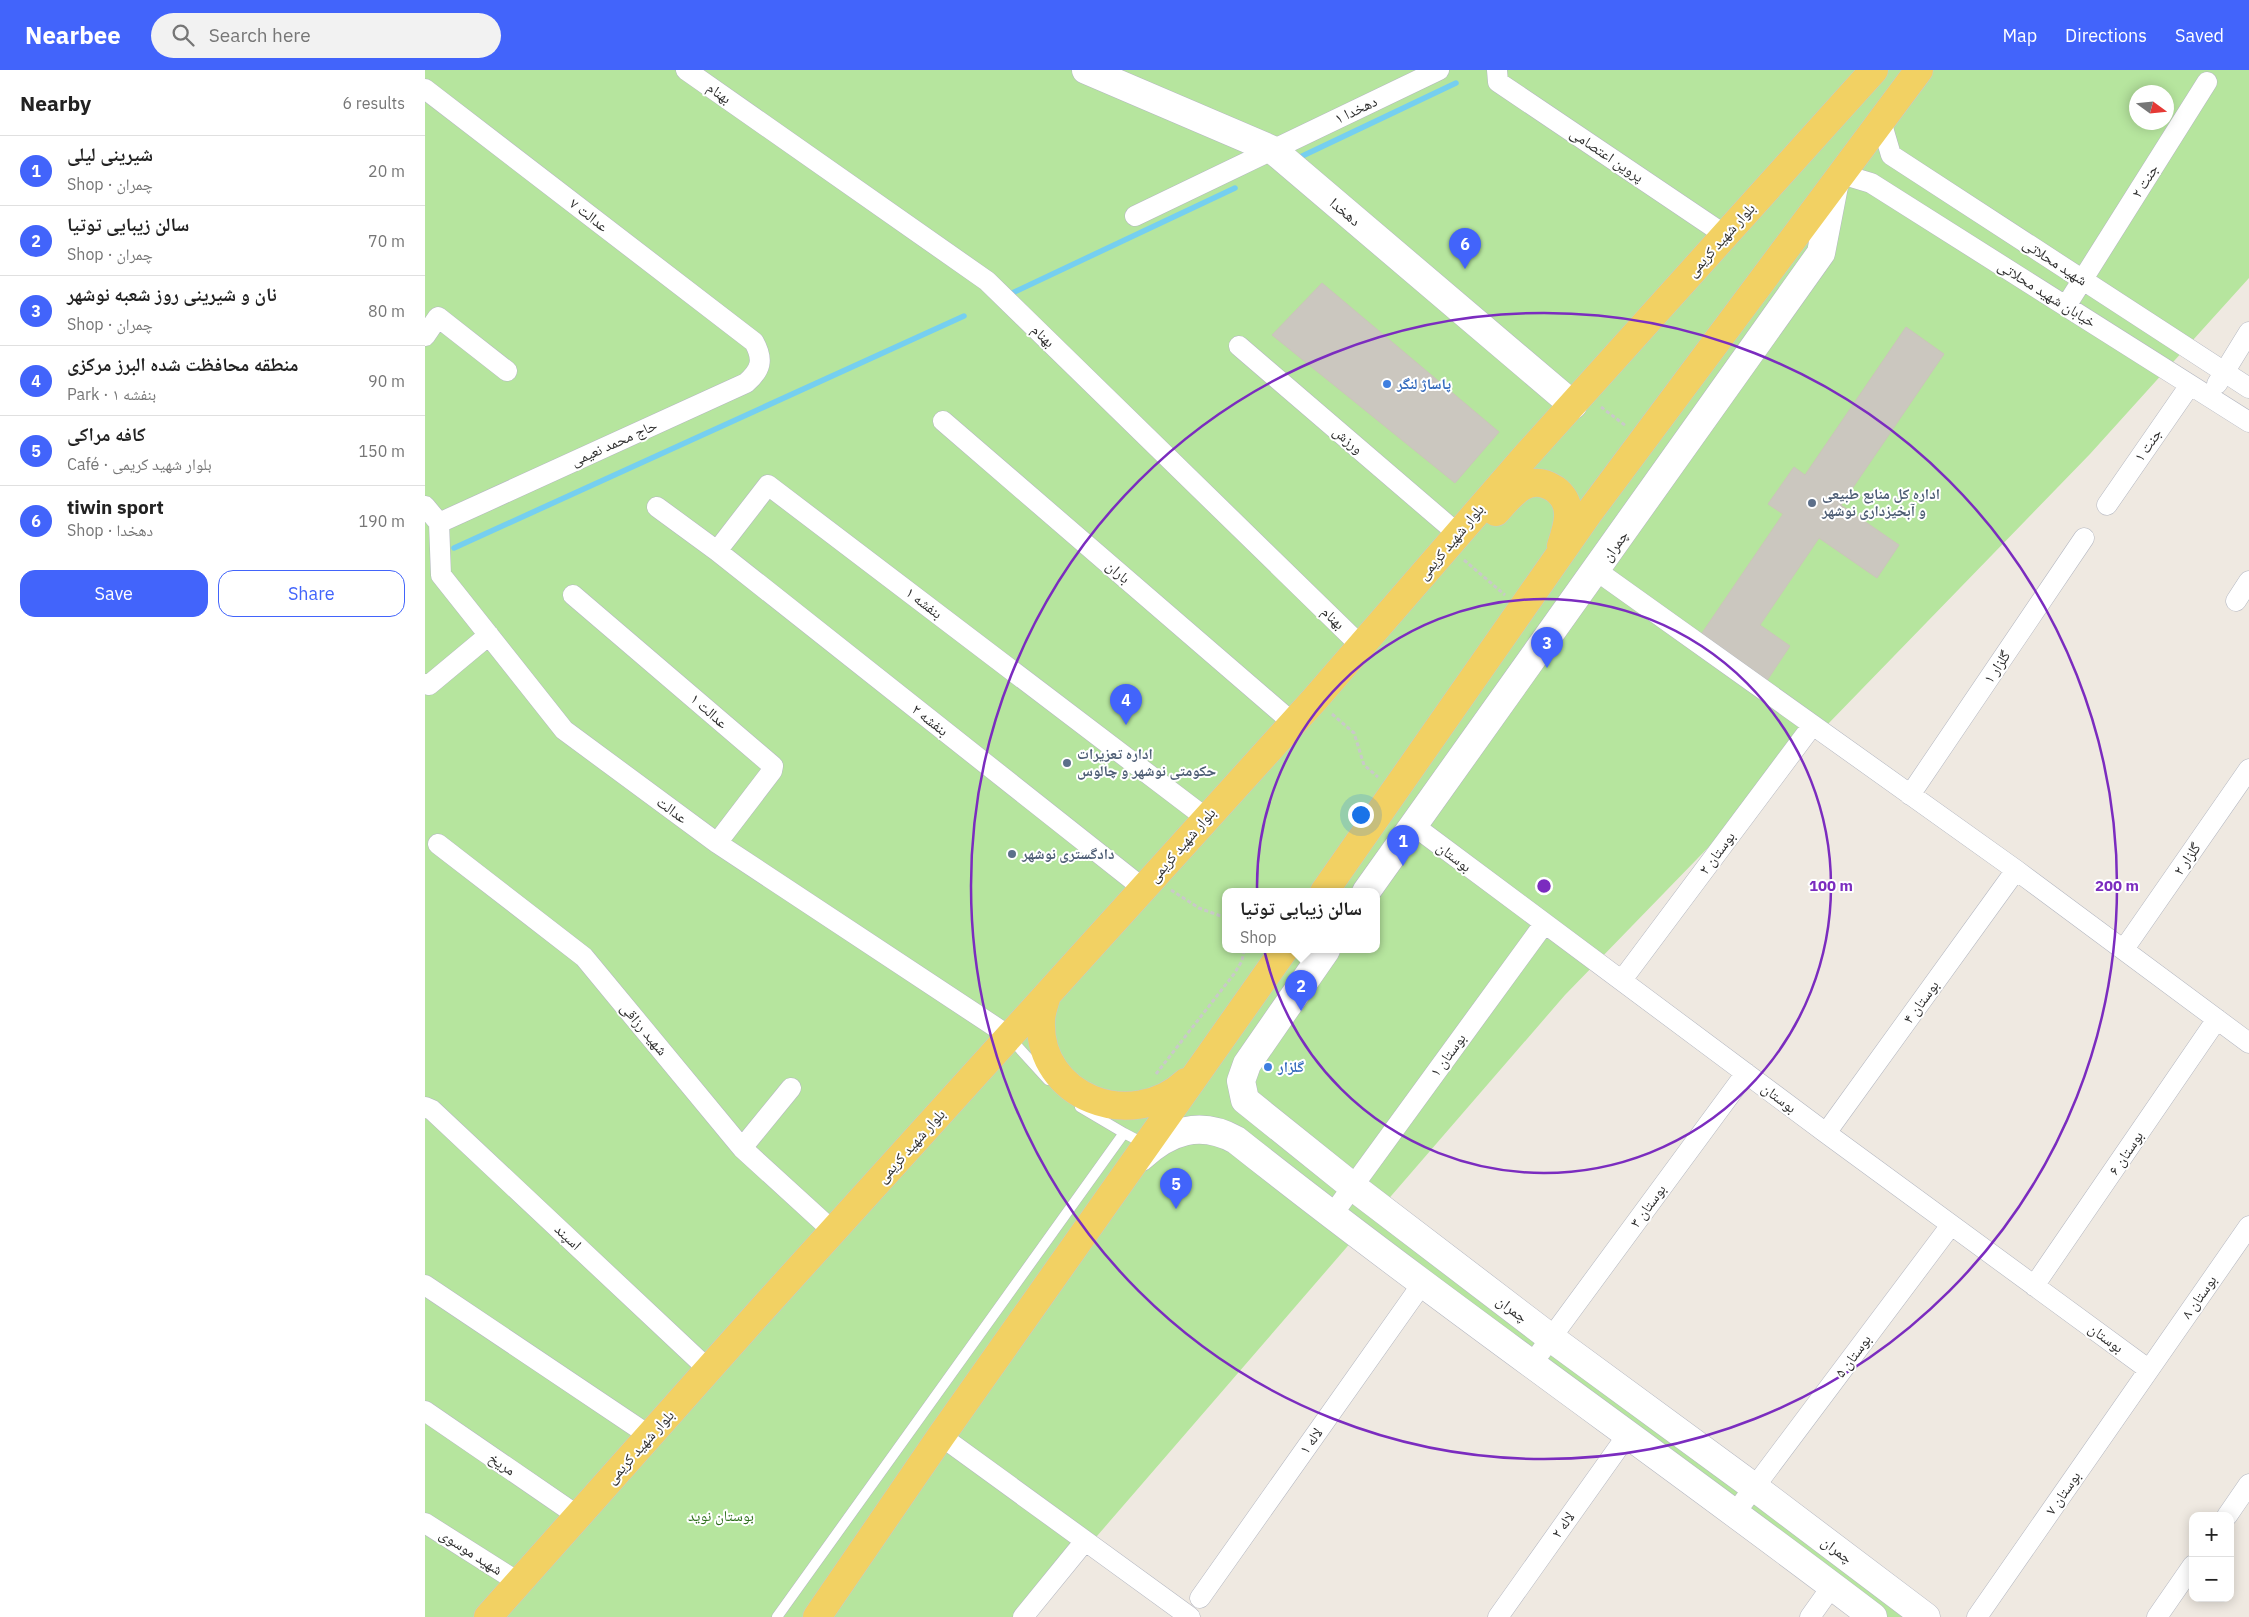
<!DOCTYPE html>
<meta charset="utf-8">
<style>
body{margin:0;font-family:"IBM Plex Sans","Noto Naskh Arabic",sans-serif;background:#f2f2f2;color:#222}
.controls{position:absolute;right:15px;bottom:15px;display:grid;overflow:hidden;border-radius:10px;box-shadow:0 2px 12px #0003}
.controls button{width:45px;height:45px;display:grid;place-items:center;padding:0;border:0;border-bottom:1px solid #e0e0e0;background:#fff;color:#222;font:25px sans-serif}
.compass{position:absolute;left:1704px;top:15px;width:45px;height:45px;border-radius:50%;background:#fff;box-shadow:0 2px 12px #0003;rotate:105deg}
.you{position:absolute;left:935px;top:744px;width:18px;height:18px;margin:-12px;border:4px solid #fff;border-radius:50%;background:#1a73e8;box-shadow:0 0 0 8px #1a73e833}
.badge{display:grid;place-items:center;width:32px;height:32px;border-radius:50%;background:#4264fb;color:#fff;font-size:16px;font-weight:700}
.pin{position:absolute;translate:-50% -41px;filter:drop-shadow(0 1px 2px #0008)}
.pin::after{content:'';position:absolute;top:26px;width:18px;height:15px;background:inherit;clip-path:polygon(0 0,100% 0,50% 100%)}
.popup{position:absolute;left:797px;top:818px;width:158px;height:65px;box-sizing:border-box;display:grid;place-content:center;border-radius:10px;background:#fff;filter:drop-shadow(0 1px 4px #0005);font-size:16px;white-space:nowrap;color:#767676}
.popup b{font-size:19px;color:#222}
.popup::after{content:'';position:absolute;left:50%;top:100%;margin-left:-10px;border:10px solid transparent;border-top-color:#fff}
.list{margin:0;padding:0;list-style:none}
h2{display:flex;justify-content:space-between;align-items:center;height:65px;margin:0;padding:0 20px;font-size:21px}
h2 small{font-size:16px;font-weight:400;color:#767676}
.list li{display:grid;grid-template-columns:32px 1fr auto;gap:15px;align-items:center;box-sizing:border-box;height:70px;padding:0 20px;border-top:1px solid #e0e0e0}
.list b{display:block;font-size:19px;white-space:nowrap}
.list p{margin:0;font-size:16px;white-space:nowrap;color:#767676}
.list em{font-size:16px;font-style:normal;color:#767676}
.actions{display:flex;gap:10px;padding:15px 20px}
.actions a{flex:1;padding:11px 0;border:1px solid #4264fb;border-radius:15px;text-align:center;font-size:18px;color:#4264fb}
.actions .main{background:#4264fb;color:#fff}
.icon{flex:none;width:28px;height:28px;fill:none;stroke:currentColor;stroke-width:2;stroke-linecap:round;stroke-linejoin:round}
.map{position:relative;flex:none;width:1824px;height:1547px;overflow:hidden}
header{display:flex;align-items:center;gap:30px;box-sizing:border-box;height:70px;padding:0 25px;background:#4264fb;color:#fff}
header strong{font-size:24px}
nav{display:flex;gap:28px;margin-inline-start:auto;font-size:18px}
.search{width:350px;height:45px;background:#f2f2f2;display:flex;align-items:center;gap:12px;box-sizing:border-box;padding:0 18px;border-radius:28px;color:#767676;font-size:19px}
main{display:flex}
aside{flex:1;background:#fff}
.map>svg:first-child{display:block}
.green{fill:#b6e59e;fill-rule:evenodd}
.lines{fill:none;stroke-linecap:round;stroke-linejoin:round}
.stream{stroke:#75cff0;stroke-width:5.5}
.building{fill:#cbc7bf;stroke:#cbc5ba}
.lane-casing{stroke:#b4b7c1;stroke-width:11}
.street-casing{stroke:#b4b7c1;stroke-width:21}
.secondary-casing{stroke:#b4b7c1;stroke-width:29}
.primary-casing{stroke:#c9c9c9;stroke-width:29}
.path{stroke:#c9c9c9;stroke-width:3;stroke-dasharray:4 2.5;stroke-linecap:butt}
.lane{stroke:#fff;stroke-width:10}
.street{stroke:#fff;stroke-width:20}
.secondary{stroke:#fff;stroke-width:28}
.primary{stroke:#f2d163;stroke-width:28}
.ring{fill:none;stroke:#7b2cbf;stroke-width:2.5}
.shop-dot{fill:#3f7fe0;stroke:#fff;stroke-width:2}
.service-dot{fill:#5c6f8a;stroke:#fff;stroke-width:2}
.labels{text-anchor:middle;stroke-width:4;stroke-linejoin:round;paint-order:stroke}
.street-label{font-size:15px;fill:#2e2e2e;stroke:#fff}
.shop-label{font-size:15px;font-weight:bold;fill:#366cbe;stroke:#fff;text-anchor:start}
.service-label{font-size:15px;font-weight:bold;fill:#4e5e75;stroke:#fff;text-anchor:start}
.park-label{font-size:15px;fill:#2c6e1b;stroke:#fff}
.centre{fill:#7b2cbf;stroke:#fff;stroke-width:2.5}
.ring-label{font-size:15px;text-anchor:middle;font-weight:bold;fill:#7b2cbf;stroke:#fff;stroke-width:4;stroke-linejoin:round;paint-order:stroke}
</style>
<header>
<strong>Nearbee</strong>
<div class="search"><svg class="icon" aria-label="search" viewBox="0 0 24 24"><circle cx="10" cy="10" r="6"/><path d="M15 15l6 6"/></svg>Search here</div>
<nav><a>Map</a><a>Directions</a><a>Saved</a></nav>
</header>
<main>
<aside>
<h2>Nearby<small>6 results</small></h2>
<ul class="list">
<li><span class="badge">1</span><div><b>شیرینی لیلی</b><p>Shop · چمران</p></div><em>20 m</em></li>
<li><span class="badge">2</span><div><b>سالن زیبایی توتیا</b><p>Shop · چمران</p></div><em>70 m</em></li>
<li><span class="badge">3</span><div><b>نان و شیرینی روز شعبه نوشهر</b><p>Shop · چمران</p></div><em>80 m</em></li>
<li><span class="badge">4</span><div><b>منطقه محافظت شده البرز مرکزی</b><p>Park · بنفشه ۱</p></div><em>90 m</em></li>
<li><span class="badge">5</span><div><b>کافه مراکی</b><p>Café · بلوار شهید کریمی</p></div><em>150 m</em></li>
<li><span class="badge">6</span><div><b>tiwin sport</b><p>Shop · دهخدا</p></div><em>190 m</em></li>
</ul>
<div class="actions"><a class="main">Save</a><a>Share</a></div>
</aside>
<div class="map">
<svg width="1824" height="1547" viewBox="0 0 1824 1547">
<rect width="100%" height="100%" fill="#efe9e1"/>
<path class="green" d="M0 0H1824V208L1665 384 1140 925 954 1140 1124 1268 1105 1293 934 1163 602 1547H0ZM1712 22H1742V52H1712ZM801 822H951V880H801Z
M1126 1271 1326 1417 1309 1441 1108 1295Z
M1330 1419 1499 1547H1449L1312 1443Z"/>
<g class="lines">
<path class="stream" d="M871 89 1031 13
M583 225 810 118
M29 478 539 246"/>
</g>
<path class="building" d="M897 213 1074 362 1030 413 847 265Z
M1481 257 1519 284 1416 435 1474 475 1452 508 1394 468 1335 555 1365 576 1341 612 1275 566 1358 444 1343 434 1369 397 1380 405Z"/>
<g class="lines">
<g class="lane-casing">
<path id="lane" d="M584 967 623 1010
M655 1037 699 1063
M352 1547 699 1063 720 1074"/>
</g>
<g class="street-casing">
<path id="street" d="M261 0 562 211 936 576
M1072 0 1073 12 1300 165
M0 19 329 272C339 290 336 300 321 313L14 453
M1456 51 1466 85 1824 318
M1416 104 1446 113 1824 352
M710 146 1014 0
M1641 236 1782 12
M0 266 13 247 82 301
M814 276 1033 464
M1792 314 1824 262
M518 351 868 653
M1682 435 1765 315
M0 436 14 453 16 505 139 660 292 773 584 966
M232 437 292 481 343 415 781 748
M292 481 719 819
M1172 501 1591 800 1824 973
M148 525 348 696 347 701 292 773
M1811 531 1824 511
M0 614 4 615 64 565
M1485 725 1659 468
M988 755 1401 1063 1723 1299
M13 774 159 887 317 1078 409 1162
M1699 879 1824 699
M1197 910 1387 656
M0 1037 7 1040 284 1300
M1401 1063 1591 800
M317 1078 366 1018
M907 1145 1119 854
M0 1215 225 1366
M1609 1216 1792 949
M1106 1295 1321 1003
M0 1341 153 1446
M516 1366 765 1547
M1310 1443 1526 1155
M1802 1446 1824 1414
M0 1453 93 1512
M775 1528 997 1214
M598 1547 660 1471
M1073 1547 1203 1364
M1385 1547 1407 1516
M1552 1547 1824 1156
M1732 1547 1768 1495"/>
</g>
<g class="secondary-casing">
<path id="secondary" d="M661 0 848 80 1148 335
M941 822 1396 183 1409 116
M901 880 822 994 816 1011 820 1030 927 1116 1126 1268 1329 1417 1501 1547
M716 1087C744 1061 775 1050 811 1070 1019 1235 1237 1386 1448 1547"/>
</g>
<g class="primary-casing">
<path id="primary" d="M1071 442C1079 433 1092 417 1104 414 1113 411 1122 414 1130 419 1150 434 1143 455 1136 476
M899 822 1163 444 1494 0
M622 925C620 933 616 942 616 951 613 1027 706 1063 761 1012
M63 1547 331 1246 890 629 1100 387 1449 0
M392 1547 516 1366 859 880"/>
</g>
<path class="path" d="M1176 337 1201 356
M1039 490 1080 525
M907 644 929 663 939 695 953 707
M746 820 774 838 801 848
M731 1004 809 904 817 891 819 880"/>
<use href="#lane" class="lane"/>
<use href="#street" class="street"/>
<use href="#secondary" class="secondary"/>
<use href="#primary" class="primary"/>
</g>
<g class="ring">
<circle cx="1119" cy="816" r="287"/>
<circle cx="1119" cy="816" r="573"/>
</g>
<g class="shop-dot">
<circle cx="962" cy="314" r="5"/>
<circle cx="843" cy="997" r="5"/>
</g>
<g class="service-dot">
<circle cx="1387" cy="433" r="5"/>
<circle cx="642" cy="693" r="5"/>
<circle cx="587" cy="784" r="5"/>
</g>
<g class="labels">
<g class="street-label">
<text transform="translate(294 23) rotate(35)" y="5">بهنام</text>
<text transform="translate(931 40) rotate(-26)" y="5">دهخدا ۱</text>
<text transform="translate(1182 85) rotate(34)" y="5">پروین اعتصامی</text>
<text transform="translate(1720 111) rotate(-58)" y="5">جنت ۲</text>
<text transform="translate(920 142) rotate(40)" y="5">دهخدا</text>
<text transform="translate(164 145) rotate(38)" y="5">۷ عدالت</text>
<text transform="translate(1296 170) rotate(-48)" y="5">بلوار شهید کریمی</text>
<text transform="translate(1630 192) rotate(33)" y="5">شهید محلاتی</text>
<text transform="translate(1622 224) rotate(32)" y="5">خیابان شهید محلاتی</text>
<text transform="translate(618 266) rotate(44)" y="5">بهنام</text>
<text transform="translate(923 370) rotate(41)" y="5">ورزش</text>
<text transform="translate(189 373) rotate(-24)" y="5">حاج محمد نعیمی</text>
<text transform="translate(1723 375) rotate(-55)" y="5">جنت ۱</text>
<text transform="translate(1026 472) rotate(-50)" y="5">بلوار شهید کریمی</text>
<text transform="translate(1190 476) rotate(-55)" y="5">چمران</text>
<text transform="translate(693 502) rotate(41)" y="5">باران</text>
<text transform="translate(499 533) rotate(37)" y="5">بنفشه ۱</text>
<text transform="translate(908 548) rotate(44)" y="5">بهنام</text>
<text transform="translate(1572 597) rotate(-56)" y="5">گلزار ۱</text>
<text transform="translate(284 641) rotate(41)" y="5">عدالت ۱</text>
<text transform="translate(505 650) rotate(38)" y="5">بنفشه ۲</text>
<text transform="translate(247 740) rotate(36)" y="5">عدالت</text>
<text transform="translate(757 775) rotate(-49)" y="5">بلوار شهید کریمی</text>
<text transform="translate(1292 783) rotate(-53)" y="5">بوستان ۲</text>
<text transform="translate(1029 787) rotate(37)" y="5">بوستان</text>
<text transform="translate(1762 789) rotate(-55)" y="5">گلزار ۲</text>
<text transform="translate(1496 932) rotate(-54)" y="5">بوستان ۴</text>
<text transform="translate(219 959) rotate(50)" y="5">شهید رزاقی</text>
<text transform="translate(1023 985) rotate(-54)" y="5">بوستان ۱</text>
<text transform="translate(1354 1028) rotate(37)" y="5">بوستان</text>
<text transform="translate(486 1076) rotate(-48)" y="5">بلوار شهید کریمی</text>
<text transform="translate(1701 1083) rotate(-56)" y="5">بوستان ۶</text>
<text transform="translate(1223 1136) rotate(-54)" y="5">بوستان ۳</text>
<text transform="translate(143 1167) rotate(43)" y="5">اسپند</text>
<text transform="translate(1774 1227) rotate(-55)" y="5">بوستان ۸</text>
<text transform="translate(1087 1239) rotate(37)" y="5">چمران</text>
<text transform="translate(1681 1268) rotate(36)" y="5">بوستان</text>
<text transform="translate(1428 1286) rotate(-53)" y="5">بوستان ۵</text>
<text transform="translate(886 1371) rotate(-55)" y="5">لاله ۱</text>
<text transform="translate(215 1377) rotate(-48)" y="5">بلوار شهید کریمی</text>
<text transform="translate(77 1394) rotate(34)" y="5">مریخ</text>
<text transform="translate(1638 1423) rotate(-55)" y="5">بوستان ۷</text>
<text transform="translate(1138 1455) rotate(-55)" y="5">لاله ۲</text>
<text transform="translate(1412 1480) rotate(37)" y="5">چمران</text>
<text transform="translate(46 1482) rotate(33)" y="5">شهید موسوی</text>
</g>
<g class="shop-label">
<text x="972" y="319">پاساژ لنگر</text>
<text x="853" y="1002">گلزار</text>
</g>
<g class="service-label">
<text x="1397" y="429">اداره كل منابع طبيعی<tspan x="1397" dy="17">و آبخيزداری نوشهر</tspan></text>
<text x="652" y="689">اداره تعزیرات<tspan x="652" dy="17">حکومتی نوشهر و چالوس</tspan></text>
<text x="597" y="789">دادگستری نوشهر</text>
</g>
<g class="park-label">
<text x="296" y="1451">بوستان نوید</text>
</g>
</g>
<circle cx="1119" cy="816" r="8" class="centre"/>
<g class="ring-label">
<text x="1406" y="821">100 m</text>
<text x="1692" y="821">200 m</text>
</g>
</svg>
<div class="controls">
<button>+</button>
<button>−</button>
</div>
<svg class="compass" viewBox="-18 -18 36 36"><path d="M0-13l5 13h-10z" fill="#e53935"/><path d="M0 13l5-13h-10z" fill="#767676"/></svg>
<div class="you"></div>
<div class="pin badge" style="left:978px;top:796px">1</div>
<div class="pin badge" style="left:876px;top:941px">2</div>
<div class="popup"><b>سالن زیبایی توتیا</b>Shop</div>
<div class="pin badge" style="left:1122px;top:598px">3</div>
<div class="pin badge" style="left:701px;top:655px">4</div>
<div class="pin badge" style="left:751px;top:1139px">5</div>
<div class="pin badge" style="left:1040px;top:199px">6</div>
</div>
</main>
